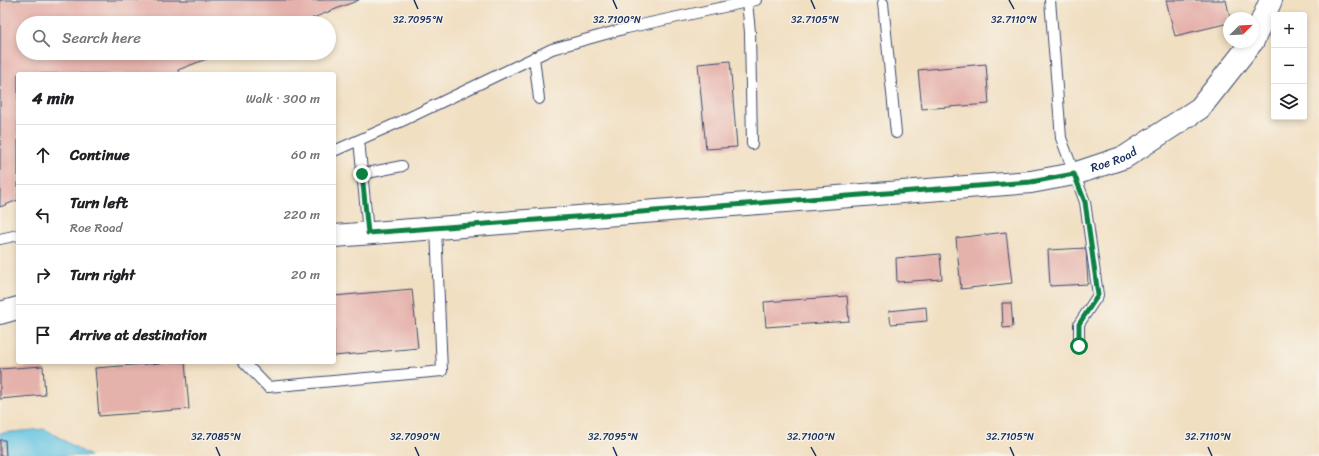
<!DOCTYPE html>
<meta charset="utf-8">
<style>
body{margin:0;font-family:Sriracha,sans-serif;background:#f2f2f2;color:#202124}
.controls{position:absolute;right:12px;top:12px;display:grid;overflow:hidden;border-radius:4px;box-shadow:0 2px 6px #0003}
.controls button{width:36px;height:36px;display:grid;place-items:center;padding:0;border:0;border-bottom:1px solid #e0e0e0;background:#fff;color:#202124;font:20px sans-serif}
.compass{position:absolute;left:1223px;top:12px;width:36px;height:36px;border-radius:50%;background:#fff;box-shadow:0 2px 6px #0003;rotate:66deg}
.stop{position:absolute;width:12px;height:12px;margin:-9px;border:3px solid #0b8043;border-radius:50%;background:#fff}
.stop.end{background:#0b8043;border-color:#fff;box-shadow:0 1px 4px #0008}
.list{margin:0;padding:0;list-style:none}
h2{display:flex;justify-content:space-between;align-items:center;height:52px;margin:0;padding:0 16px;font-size:17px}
h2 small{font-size:13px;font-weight:400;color:#757577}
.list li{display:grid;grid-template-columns:26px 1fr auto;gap:12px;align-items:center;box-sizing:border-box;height:60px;padding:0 16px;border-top:1px solid #e0e0e0}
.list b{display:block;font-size:15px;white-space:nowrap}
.list p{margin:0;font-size:13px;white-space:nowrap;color:#757577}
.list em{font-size:13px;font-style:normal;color:#757577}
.icon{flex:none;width:22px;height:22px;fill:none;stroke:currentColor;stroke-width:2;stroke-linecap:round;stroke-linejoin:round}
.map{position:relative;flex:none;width:1319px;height:456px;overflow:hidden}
.search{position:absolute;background:#fff;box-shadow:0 2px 6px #0003;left:16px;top:16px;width:320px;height:44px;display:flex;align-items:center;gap:10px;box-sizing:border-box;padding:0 14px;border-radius:22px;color:#757577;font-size:15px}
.panel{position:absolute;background:#fff;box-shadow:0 2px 6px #0003;left:16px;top:72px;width:320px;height:292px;border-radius:4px}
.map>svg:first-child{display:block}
.water{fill:#65c5e3;stroke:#407aa0}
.building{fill:#e5b1ab}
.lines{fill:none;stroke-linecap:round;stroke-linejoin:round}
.service-casing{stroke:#3b496d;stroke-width:12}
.secondary-casing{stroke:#3b496d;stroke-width:24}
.service{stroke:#fff;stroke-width:10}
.secondary{stroke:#fff;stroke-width:22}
.route{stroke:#0b8043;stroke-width:5}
.ticks{fill:none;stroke:#1b2f5e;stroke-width:1.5}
.labels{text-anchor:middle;stroke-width:3;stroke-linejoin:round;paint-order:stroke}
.street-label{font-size:12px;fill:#1b2f5e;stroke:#f7f3e8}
.ticks-label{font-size:10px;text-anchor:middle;fill:#1b2f5e;stroke:#f7f3e8;stroke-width:3;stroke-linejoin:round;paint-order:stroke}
</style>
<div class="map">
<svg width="1319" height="456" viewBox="0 0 1319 456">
<rect width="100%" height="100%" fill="#f7f3e8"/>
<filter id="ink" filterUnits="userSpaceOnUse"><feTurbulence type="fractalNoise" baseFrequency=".025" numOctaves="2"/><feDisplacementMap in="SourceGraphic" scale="8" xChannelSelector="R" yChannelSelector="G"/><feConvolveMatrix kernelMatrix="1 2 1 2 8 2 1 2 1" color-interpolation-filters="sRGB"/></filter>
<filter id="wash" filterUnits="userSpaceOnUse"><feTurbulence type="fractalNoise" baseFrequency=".012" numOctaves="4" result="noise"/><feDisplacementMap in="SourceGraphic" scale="16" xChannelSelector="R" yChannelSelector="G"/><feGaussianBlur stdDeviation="0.9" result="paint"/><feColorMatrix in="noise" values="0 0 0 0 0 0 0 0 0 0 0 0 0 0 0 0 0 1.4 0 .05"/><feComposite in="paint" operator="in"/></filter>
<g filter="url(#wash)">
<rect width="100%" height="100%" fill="#f1dfc2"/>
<path class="water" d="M45 429 90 456H0V433Z"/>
<g id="blocks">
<path class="building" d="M0 0H359L300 23H23V53H222L178 70 179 74H18V200L0 207Z
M1166 0H1226L1230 18 1229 23 1175 36Z
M730 61 737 147 706 149 698 64Z
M986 64 989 104 922 109 918 70Z
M1006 232 1012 283 961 289 956 238Z
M1086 248 1088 284 1050 286 1048 250Z
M940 254 942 279 897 282 896 258Z
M412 289 418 348 334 356V296Z
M847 296 849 321 766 327 764 302Z
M1002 303H1011L1013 327 1003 328Z
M926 307 927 321 891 324 889 311Z
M173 362H185L189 409 99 416 95 368Z
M43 366 45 395 0 399V369Z
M0 440H5L6 456H0Z"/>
</g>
</g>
<g filter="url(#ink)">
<use href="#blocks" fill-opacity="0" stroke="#3b496d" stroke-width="1"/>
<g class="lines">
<g class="service-casing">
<path id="service" d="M1050 0 1061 138 1085 202 1098 295 1079 324V346
M747 2 750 32 752 144
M883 3 896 133
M534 57 539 99
M359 140 368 233
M334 151 402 121 552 49 627 28 756 0
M362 174 402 166
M0 239 18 235
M244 362 268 387 442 371 436 228"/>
</g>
<g class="secondary-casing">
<g id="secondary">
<path d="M1253 41 1271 0"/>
<path id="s1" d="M334 236 1031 182 1074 174 1125 157 1200 108 1252 42"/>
<path d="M0 313 18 308"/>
</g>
</g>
<use href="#service" class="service"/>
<use href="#secondary" class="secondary"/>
</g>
</g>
<g class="lines" filter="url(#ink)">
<path class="route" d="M362 174 368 233 1031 182 1074 174 1085 202 1098 295 1079 324V346"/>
</g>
<path class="ticks" d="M414 0 418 9M613 0 617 9M811 0 815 9M1009 0 1014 9M216 447 220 456M415 447 419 456M613 447 617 456M811 447 816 456M1010 447 1014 456M1208 447 1212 456"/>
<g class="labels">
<g class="street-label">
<text dy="4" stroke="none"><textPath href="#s1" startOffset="785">Roe Road</textPath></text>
</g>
</g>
<g class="ticks-label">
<text x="418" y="23">32.7095°N</text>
<text x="617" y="23">32.7100°N</text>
<text x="815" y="23">32.7105°N</text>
<text x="1014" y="23">32.7110°N</text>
<text x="216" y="440">32.7085°N</text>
<text x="415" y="440">32.7090°N</text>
<text x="613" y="440">32.7095°N</text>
<text x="811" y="440">32.7100°N</text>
<text x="1010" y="440">32.7105°N</text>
<text x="1208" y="440">32.7110°N</text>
</g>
</svg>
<div class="controls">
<button>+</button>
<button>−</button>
<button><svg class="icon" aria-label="layers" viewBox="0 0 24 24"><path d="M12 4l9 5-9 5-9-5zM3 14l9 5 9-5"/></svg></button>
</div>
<svg class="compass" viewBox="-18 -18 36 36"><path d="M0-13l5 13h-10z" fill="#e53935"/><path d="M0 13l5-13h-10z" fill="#757577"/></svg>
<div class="stop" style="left:1079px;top:346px"></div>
<div class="stop end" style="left:362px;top:174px"></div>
<div class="search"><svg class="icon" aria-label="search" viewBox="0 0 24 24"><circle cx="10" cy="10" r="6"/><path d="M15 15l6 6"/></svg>Search here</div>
<section class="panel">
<h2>4 min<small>Walk · 300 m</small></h2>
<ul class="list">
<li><svg class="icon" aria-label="ahead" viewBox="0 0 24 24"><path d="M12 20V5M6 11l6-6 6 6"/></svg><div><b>Continue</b></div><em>60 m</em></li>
<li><svg class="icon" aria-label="left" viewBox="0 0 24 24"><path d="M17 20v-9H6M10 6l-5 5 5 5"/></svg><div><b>Turn left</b><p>Roe Road</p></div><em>220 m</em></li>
<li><svg class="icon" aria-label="right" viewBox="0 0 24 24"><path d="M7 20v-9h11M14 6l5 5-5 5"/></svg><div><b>Turn right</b></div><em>20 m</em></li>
<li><svg class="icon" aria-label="arrive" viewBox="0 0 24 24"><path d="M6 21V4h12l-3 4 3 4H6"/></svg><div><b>Arrive at destination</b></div></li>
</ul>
</section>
</div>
